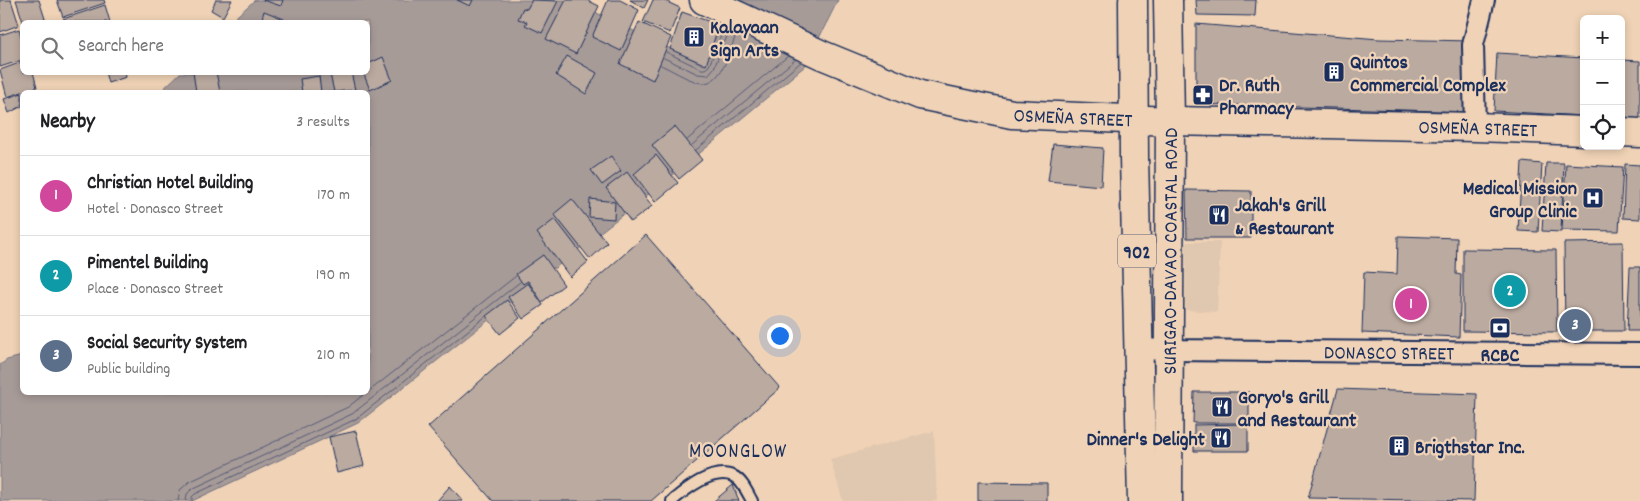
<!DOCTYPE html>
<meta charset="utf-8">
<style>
body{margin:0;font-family:Dekko,sans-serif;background:#f2f2f2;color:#202124}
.controls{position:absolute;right:15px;top:15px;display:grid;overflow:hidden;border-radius:8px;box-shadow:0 2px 8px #0003}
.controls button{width:45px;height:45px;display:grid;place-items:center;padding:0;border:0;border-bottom:1px solid #e0e0e0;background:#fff;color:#202124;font:25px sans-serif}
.you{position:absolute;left:779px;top:335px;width:18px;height:18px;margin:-12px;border:4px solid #fff;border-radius:50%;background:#1a73e8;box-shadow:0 0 0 8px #1a73e833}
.badge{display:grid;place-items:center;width:32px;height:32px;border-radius:50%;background:#2563eb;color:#fff;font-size:16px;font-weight:700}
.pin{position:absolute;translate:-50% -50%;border:2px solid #fff;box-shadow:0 1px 5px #0006}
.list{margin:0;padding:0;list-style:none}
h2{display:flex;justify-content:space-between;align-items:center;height:65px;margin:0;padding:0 20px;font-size:21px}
h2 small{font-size:16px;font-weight:400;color:#757577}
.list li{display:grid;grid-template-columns:32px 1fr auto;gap:15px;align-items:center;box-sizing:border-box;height:80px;padding:0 20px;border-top:1px solid #e0e0e0}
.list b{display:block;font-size:19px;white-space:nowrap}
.list p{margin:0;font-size:16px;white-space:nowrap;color:#757577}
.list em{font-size:16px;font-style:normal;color:#757577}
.icon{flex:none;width:28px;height:28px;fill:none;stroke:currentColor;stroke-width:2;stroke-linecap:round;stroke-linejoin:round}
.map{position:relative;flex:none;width:1640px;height:501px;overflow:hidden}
.search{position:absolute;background:#fff;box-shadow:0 2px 8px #0003;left:20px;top:20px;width:350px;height:55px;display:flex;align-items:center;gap:12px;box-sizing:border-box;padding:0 18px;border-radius:8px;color:#757577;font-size:19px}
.panel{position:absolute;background:#fff;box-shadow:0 2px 8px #0003;left:20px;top:90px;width:350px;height:305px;border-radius:8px}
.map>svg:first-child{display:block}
.built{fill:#e0c7af}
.water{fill:#a79b98;stroke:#6f7081}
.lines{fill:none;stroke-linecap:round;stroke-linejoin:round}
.shore{stroke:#535a75;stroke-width:1}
.building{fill:#bbaaa0;stroke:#1b2f5e}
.lane-casing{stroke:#1b2f5e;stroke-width:14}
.street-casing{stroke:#1b2f5e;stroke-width:24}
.secondary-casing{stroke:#1b2f5e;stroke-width:31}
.highway-casing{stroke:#1b2f5e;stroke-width:31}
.lane{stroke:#f0d3b6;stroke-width:10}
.street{stroke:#f0d3b6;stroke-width:20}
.secondary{stroke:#f0d3b6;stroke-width:28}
.highway{stroke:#f0d3b6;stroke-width:28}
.labels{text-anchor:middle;stroke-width:4.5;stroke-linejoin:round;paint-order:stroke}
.shield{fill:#f0d3b6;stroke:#5b6078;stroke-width:1}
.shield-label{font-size:19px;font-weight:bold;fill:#1b2f5e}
.poi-label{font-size:20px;font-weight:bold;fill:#1b2f5e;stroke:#f0d3b6;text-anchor:start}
.street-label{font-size:20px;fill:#1b2f5e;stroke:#f0d3b6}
.neighbourhood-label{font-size:21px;letter-spacing:1px;fill:#1b2f5e;stroke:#f0d3b6}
</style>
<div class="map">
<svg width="1640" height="501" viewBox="0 0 1640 501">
<rect width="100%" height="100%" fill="#f0d3b6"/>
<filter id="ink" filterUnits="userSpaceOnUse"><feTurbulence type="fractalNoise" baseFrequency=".02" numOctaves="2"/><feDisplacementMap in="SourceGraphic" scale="10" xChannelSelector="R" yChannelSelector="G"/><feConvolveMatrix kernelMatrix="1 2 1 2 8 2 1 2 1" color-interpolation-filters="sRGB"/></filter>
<g filter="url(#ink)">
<path class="built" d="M1186 242H1220L1217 312 1186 310Z
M934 431 937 501H843L830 459Z"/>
<path class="water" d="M255 0H570L704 65 730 0H838L805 66 683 167 358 423 192 501H0V365L7 360 22 356V392H368V92H160L180 73 368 72V22H230Z"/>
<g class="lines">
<path class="shore" d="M666 52 701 69H705L709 66 725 26
M664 58 698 74 708 75 714 68 730 29
M661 65C672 70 684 78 697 82 722 90 730 49 737 32
M687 140 788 56
M692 145 796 59
M696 150 801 62
M368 392 516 276
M178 501 180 490 189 482 348 407 367 392
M186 501 187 494 192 489 352 414 520 282
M192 501V497L195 494 356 419 485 317"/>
</g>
<path class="building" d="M0 0H11L19 25 0 32Z
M16 0H39L46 22H23Z
M57 0H104L105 3 63 17Z
M216 0H232L223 17 211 10Z
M263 0H283L281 6Z
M457 0H473L470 6Z
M532 0 558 1 542 33 525 25 527 22 518 19 523 8 527 9Z
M566 0H587L599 6 576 54 546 39Z
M608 0H620L639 10 621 51 592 37Z
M630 0H648L644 8Z
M653 0H663L680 8 670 33 643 22Z
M1196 0H1256L1255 16 1197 15Z
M105 5 110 22H64L63 19Z
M264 11 284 19 283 22H261Z
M682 12 719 25 706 65 670 49Z
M639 22 671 37 653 80 620 64Z
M1196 24 1379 39 1472 41 1473 112 1196 104Z
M19 29 22 41V60L0 67V35Z
M1497 53 1584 58V116L1494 111Z
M567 56 597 73 586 94 556 75Z
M383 57 392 80 370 90 363 72H368V64Z
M1621 60 1640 61V119L1621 118Z
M22 62V72H33L37 87 7 97 0 70Z
M105 72H125L126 77 108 83Z
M193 72H216L220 92H196Z
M336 72H351L355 90 334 92 330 74Z
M319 76 321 92H302L300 79Z
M22 93V106L9 113 4 99Z
M675 126 702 160 679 179 652 145Z
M1053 144 1103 148 1101 186 1048 181Z
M656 155 678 183 655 202 634 174Z
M611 156 621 171 602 185 591 170Z
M1522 162 1542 164 1538 232 1518 231Z
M1546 163H1564L1561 232 1542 231Z
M1566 164 1623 167 1619 231 1562 230Z
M1625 164 1640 165V219L1623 218Z
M627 172 652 206 631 222 606 188Z
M1186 190 1251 191V238H1187Z
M572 199 607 243 590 259 554 214Z
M590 199 615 202 614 219 589 217Z
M555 219 588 262 570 277 537 233Z
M646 235 780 388 651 501H493L428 427Z
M1398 236 1457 238 1456 274 1461 275 1459 337 1362 333 1364 272 1397 274Z
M1623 242 1624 331H1565L1564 243Z
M1463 249 1556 250 1557 332 1463 331Z
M543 255 564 285 542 302 528 281 523 284 516 274Z
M1630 267H1640V331H1627Z
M528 283 543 305 523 319 508 297Z
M507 300 520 318 500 334 486 316Z
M1338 389 1477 394 1474 501 1308 498Z
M1194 392H1249V423H1193Z
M1248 424V451H1194V425Z
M356 431 364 466 337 473 329 437Z
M978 482 1047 483V501H978Z
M733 485 739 501H714Z
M450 486 463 501H437Z"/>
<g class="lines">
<g class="lane-casing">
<path id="lane" d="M672 501C686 489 713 467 733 476 742 480 747 492 752 501"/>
</g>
<g class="street-casing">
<g id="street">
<path d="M1475 127 1473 45 1484 0"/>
<path id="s1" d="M1139 349 1168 350 1640 354"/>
</g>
</g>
<g class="secondary-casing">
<g id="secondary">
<path id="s2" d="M704 0 822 55 920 95 1012 114 1170 121 1475 127 1584 131"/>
<path d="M1621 132 1640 133"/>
</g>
</g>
<g class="highway-casing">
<g id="highway">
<path d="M1133 0 1134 157 1142 501"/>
<path id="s3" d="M1168 501 1170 121 1168 0"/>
</g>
</g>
<use href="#lane" class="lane"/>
<use href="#street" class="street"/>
<use href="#secondary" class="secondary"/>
<use href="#highway" class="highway"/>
</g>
</g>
<defs>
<g id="building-square" transform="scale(1.125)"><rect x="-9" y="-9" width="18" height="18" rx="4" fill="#1b2f5e" stroke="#f0d3b6"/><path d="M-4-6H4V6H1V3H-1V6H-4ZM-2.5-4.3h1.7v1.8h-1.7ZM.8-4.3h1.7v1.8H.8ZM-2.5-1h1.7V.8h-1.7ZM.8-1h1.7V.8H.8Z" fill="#fff"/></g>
<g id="pharmacy-square" transform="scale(1.125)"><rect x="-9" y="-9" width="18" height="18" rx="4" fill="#1b2f5e" stroke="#f0d3b6"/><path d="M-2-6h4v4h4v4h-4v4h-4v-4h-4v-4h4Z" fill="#fff"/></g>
<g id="hospital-square" transform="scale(1.125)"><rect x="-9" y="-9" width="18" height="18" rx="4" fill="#1b2f5e" stroke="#f0d3b6"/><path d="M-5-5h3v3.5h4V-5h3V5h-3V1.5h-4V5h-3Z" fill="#fff"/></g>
<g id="restaurant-square" transform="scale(1.125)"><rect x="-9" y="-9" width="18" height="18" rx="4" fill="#1b2f5e" stroke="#f0d3b6"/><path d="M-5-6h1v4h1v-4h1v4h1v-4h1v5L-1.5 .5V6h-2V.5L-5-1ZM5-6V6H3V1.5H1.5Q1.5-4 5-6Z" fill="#fff"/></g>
<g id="bank-square" transform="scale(1.125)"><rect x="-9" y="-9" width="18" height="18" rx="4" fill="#1b2f5e" stroke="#f0d3b6"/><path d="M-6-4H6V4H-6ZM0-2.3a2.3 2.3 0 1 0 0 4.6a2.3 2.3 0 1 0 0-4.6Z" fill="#fff"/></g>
</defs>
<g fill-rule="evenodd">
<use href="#building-square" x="694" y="37"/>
<use href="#building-square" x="1334" y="72"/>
<use href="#pharmacy-square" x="1203" y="95"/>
<use href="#hospital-square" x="1593" y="198"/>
<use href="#restaurant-square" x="1219" y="215"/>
<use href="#bank-square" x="1500" y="328"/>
<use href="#restaurant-square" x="1222" y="407"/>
<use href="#restaurant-square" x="1221" y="438"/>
<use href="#building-square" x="1399" y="446"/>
</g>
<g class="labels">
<rect class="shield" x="1118" y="234.5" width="38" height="33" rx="4"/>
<g class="shield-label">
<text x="1137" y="258">902</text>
</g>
<g class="poi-label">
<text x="710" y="33">Kalayaan<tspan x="710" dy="23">Sign Arts</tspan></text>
<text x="1350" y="68">Quintos<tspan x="1350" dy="23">Commercial Complex</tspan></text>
<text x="1219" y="91">Dr. Ruth<tspan x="1219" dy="23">Pharmacy</tspan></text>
<text x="1577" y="194" text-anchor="end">Medical Mission<tspan x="1577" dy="23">Group Clinic</tspan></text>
<text x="1235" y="211">Jakah's Grill<tspan x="1235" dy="23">&amp; Restaurant</tspan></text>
<text x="1500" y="361" text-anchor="middle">RCBC</text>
<text x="1238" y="403">Goryo's Grill<tspan x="1238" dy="23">and Restaurant</tspan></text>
<text x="1205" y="445" text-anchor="end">Dinner's Delight</text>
<text x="1415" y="453">Brigthstar Inc.</text>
</g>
<g class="street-label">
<text dy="7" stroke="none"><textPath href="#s2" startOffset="391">OSMEÑA STREET</textPath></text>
<text dy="7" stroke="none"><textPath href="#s2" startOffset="796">OSMEÑA STREET</textPath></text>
<text dy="7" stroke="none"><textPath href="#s3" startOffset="250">SURIGAO-DAVAO COASTAL ROAD</textPath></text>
<text dy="7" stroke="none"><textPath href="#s1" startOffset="250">DONASCO STREET</textPath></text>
</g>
<g class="neighbourhood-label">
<text x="738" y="457">MOONGLOW</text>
</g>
</g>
</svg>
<div class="controls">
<button>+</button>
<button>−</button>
<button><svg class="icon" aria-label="locate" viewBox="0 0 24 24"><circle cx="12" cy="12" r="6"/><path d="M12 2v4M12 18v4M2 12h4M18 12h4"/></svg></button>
</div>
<div class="you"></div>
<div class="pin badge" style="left:1411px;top:304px;background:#d1479c">1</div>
<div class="pin badge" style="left:1510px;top:291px;background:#0f9aa8">2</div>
<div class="pin badge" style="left:1575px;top:325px;background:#5c6f8a">3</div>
<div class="search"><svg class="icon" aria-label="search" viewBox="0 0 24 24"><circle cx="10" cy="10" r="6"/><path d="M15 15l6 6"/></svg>Search here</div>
<section class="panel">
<h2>Nearby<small>3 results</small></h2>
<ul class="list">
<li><span class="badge" style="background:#d1479c">1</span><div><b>Christian Hotel Building</b><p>Hotel · Donasco Street</p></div><em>170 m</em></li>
<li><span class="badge" style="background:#0f9aa8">2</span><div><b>Pimentel Building</b><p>Place · Donasco Street</p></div><em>190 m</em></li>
<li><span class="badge" style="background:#5c6f8a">3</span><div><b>Social Security System</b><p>Public building</p></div><em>210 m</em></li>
</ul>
</section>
</div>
